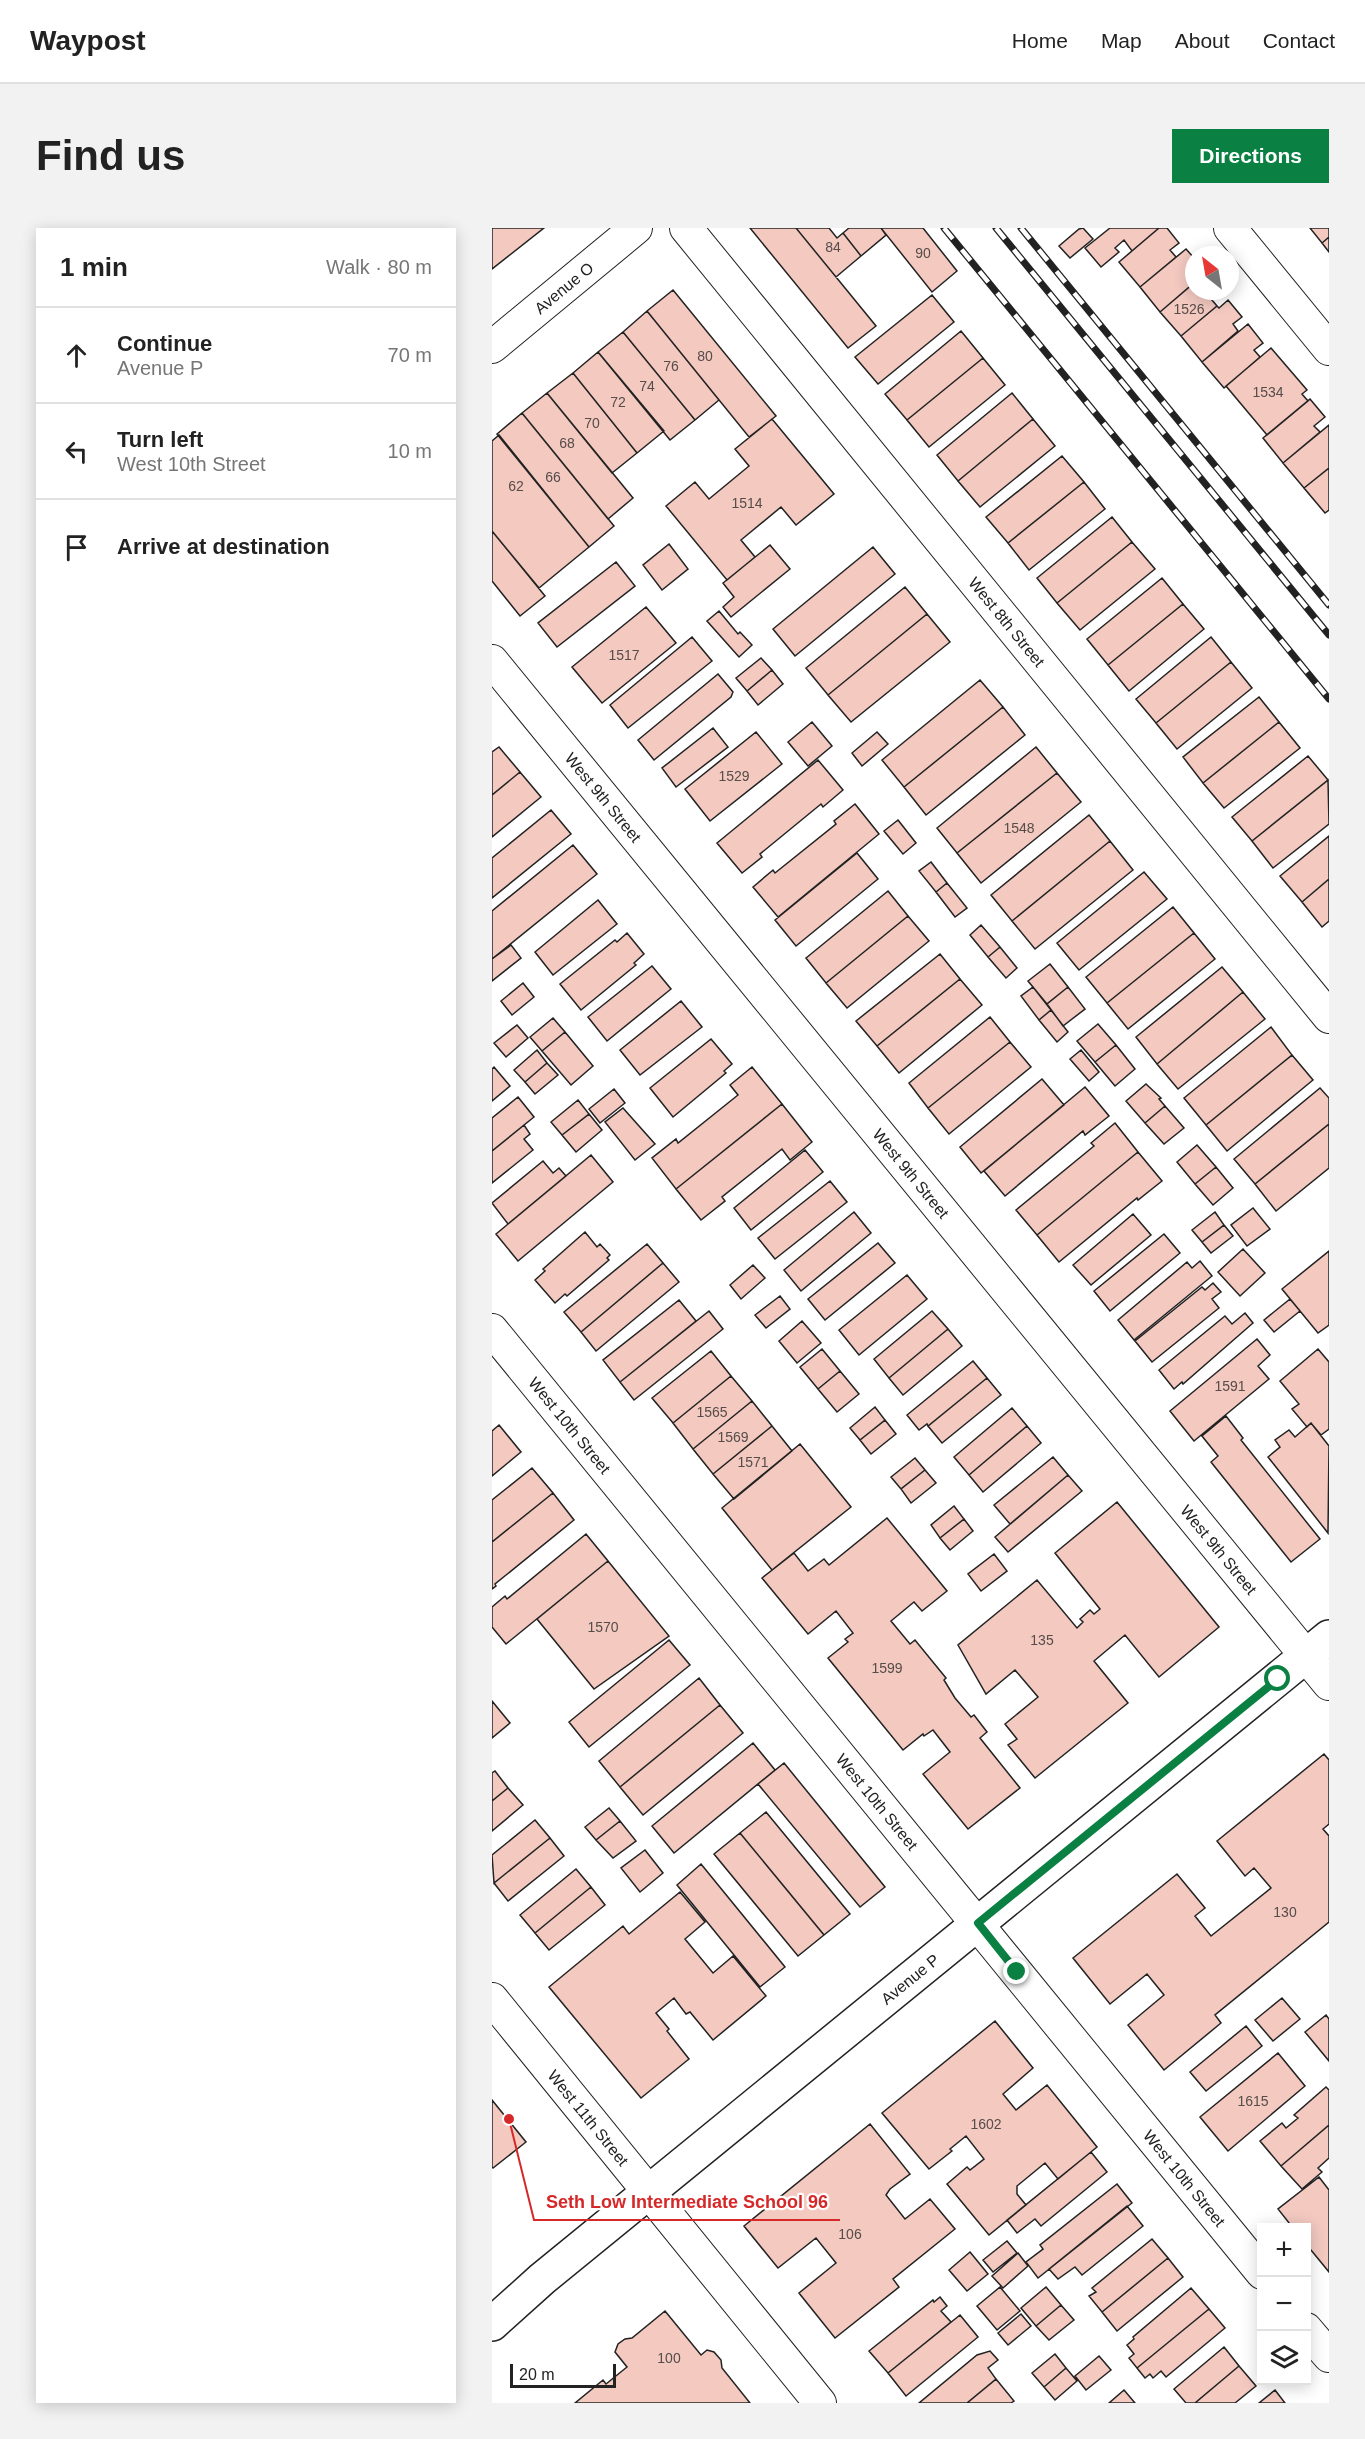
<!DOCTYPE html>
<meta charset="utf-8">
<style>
body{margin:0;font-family:Helvetica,sans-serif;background:#f2f2f2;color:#222}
.controls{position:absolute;right:18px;bottom:18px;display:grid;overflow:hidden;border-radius:0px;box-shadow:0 3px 15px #0003}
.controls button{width:54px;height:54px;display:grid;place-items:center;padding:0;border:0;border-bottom:2px solid #e0e0e0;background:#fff;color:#222;font:30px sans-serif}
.compass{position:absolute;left:693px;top:18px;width:54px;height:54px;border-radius:50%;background:#fff;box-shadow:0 3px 15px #0003;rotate:329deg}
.scale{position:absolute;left:18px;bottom:15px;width:106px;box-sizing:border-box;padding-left:6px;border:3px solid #222;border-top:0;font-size:16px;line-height:21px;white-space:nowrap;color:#222;-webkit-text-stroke:4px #fff;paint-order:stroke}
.stop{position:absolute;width:18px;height:18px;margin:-14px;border:4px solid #0b8043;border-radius:50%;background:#fff}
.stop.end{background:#0b8043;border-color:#fff;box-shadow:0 2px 6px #0008}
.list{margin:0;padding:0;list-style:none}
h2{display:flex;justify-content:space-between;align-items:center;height:78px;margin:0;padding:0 24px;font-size:26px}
h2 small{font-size:20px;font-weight:400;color:#767676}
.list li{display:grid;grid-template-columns:39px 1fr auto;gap:18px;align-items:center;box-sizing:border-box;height:96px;padding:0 24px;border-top:2px solid #e0e0e0}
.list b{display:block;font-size:22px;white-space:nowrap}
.list p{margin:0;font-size:20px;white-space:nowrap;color:#767676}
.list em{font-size:20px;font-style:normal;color:#767676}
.icon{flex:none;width:33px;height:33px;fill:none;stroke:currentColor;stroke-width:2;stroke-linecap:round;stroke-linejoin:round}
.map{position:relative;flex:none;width:837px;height:2175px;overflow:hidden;border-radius:0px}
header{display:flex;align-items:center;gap:36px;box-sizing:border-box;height:84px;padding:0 30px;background:#fff;border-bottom:2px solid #e0e0e0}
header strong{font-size:28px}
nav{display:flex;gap:33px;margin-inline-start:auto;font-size:21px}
.intro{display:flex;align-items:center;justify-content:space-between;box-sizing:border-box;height:144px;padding:0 36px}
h1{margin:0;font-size:42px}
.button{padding:15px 27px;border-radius:0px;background:#0b8043;color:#fff;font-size:21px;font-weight:700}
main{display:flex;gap:36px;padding:0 36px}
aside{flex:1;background:#fff;border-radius:0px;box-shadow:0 3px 15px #0003}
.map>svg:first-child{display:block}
.building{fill:#f3c9c0;stroke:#222;stroke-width:1.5}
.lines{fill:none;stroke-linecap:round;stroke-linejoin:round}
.minor-casing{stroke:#222;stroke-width:34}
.primary-casing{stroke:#222;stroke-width:36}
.minor{stroke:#fff;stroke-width:32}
.primary{stroke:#fff;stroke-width:33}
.rail-casing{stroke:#222;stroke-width:7}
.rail{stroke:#fff;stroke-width:4.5;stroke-dasharray:14;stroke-linecap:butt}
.route{stroke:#0b8043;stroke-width:8}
.labels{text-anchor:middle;stroke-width:4.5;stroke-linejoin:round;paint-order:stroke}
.number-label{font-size:14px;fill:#564c4a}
.street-label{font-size:16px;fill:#222;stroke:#fff}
.leader{fill:none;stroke:#d62828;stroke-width:2}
.callout-dot{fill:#d62828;stroke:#fff;stroke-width:2}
.callout-label{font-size:18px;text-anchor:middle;font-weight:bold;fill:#d62828;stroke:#fff;stroke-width:4.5;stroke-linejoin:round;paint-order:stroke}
</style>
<header>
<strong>Waypost</strong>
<nav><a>Home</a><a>Map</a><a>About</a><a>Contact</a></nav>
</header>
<div class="intro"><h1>Find us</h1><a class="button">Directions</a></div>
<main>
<aside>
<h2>1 min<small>Walk · 80 m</small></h2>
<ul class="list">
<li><svg class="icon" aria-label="ahead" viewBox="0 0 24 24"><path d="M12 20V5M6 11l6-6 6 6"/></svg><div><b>Continue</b><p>Avenue P</p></div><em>70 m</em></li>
<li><svg class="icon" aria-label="left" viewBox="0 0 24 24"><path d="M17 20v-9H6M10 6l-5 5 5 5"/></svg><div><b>Turn left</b><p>West 10th Street</p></div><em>10 m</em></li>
<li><svg class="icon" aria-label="arrive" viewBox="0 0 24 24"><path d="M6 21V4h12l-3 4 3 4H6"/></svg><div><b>Arrive at destination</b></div></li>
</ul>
</aside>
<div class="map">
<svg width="837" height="2175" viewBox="0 0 837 2175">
<rect width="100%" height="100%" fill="#fff"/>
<path class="building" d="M0 0H52L0 41Z
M258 0H304L384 98 356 120Z
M304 0H337L345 10 351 5 369 28 344 49Z
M357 0H389L394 7 369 28 351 5Z
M389 0H431L465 43 440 64Z
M591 0 601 11 578 30 567 18 587 1Z
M618 0H667L640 23 632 12 623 20 627 24 609 39 593 20Z
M667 0H675L687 15 678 22 684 29 648 59 627 34Z
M818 0H837V9L830 15Z
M837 9V24L830 15Z
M694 21 702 30V46L700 48 702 55 668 84 648 59Z
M702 55V63L730 64 720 72 725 78 689 108 668 84Z
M181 62 284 188 257 209 155 83Z
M440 67 462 94 386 156 363 129Z
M736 72 750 89 741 96 746 103 710 134 689 108 725 78 727 80Z
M155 83 227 172 203 192 131 104Z
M756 96 771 115 762 122 768 129 732 160 710 134Z
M469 103 491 130 415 192 393 166Z
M131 104 203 192 178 212 106 124Z
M779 120 815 162 810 166 816 173 775 207 734 158Z
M106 124 172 203 145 225 81 145Z
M491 130 513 157 437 219 415 192Z
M81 145 145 225 120 245 55 165Z
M55 165 141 270 116 291 30 185Z
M520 165 541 191 466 253 445 227Z
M818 171 833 189 822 198 828 204 791 235 771 210Z
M30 185 122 298 97 319 5 206Z
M280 191 342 266 304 297 289 279 249 312 263 329 235 352 174 278 203 254 217 271 257 238 243 221Z
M541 191 563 218 488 279 466 253Z
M837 197V240L812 260 791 235Z
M7 207 97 319 47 360 0 303V213Z
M570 228 592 254 516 315 494 289Z
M837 240V282L833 285 812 260Z
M592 254 613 281 537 342 516 315Z
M620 289 640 314 565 375 545 350Z
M0 303 53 368 28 388 0 353Z
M640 314 663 341 588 402 565 375Z
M177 316 196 341 170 362 151 337Z
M278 317 298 341 239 389 231 379 242 369 231 355Z
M381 319 403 346 303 428 281 401Z
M124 334 143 358 65 419 46 395Z
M670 350 691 376 616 437 595 411Z
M413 359 435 386 336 467 314 440Z
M691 376 712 401 637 463 616 437Z
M154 379 184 415 110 475 80 439Z
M227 383 246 406 248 404 260 417 247 429 215 393Z
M435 386 458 414 359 494 336 467Z
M200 409 220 433 136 500 118 477Z
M719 409 739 434 664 495 644 471Z
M269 430 280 442 255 463 244 450Z
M739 434 760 460 685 521 664 495Z
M280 442 291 456 266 477 255 463Z
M226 446 241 464 239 469 162 532 146 512Z
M488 452 511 479 412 559 390 532Z
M767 469 787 494 711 555 691 529Z
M511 479 533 507 434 587 412 559Z
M320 494 340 518 316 538 296 514Z
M787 494 808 520 732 580 711 555Z
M221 500 236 519 184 559 170 540Z
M264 504 290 536 218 593 193 561Z
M385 504 396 516 370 538 360 525Z
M7 519 28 544 0 567V524Z
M544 519 565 545 465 625 445 600Z
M816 528 836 552 760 613 740 589Z
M326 532 351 562 331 579 329 576 268 626 270 629 250 645 225 615Z
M28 544 49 569 0 609V567Z
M565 545 589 574 489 655 465 625Z
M836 552 837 596 781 640 760 613Z
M363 576 387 606 286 689 261 659 281 642 283 645 344 596 342 593Z
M59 582 79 606 0 670V630Z
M597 587 618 613 520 693 499 667Z
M406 592 424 615 411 626 392 603Z
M837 608V651L810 674 788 648Z
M618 613 641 642 543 721 520 693Z
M81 617 105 646 0 731V683Z
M365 625 386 651 304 718 283 692Z
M439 634 455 655 444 664 427 643Z
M652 644 675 671 587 742 565 715Z
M837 651V693L830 699 810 674Z
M455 655 475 680 463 689 444 664Z
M396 663 416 688 334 755 314 730Z
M106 672 125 696 61 747 43 724Z
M681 679 702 705 615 775 594 749Z
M416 688 437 713 355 780 334 755Z
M489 697 508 719 496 729 478 707Z
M135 705 152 726 142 735 144 737 89 782 68 756 123 712 125 714Z
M702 705 723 731 636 801 615 775Z
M19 717 29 730 0 753V731Z
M508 719 525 740 514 750 496 729Z
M448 726 468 751 385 818 364 793Z
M558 736 576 759 555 776 536 753Z
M160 738 179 761 115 813 96 789Z
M730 739 751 764 665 836 644 809Z
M468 751 490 777 407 845 385 818Z
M31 755 42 769 20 787 9 773Z
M541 759 559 782 547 792 529 768Z
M576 759 593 781 571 798 555 776Z
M751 764 773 791 686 861 665 836Z
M189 773 210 799 148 847 128 822Z
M559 782 576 804 565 814 547 792Z
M498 789 518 814 436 880 417 855Z
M61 790 73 804 50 823 38 809Z
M606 796 624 817 603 834 585 813Z
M25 797 36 810 14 829 2 815Z
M779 799 800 827 714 897 692 870Z
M73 804 101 838 79 857 50 823Z
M219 811 240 836 232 843 234 845 181 889 158 860Z
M518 814 539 839 457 906 436 880Z
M624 817 643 841 623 858 603 834Z
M45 822 55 835 33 854 22 842Z
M589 822 607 844 597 853 578 831Z
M800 827 821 852 735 923 714 897Z
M55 835 66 847 43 866 33 854Z
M2 839 18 858 0 873V841Z
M260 839 290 876 184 961 160 930 184 911 186 915 246 867 238 857Z
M550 851 572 877 489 945 468 919Z
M654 856 669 870 667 871 673 878 653 895 634 873Z
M593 859 617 888 593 907 591 903 513 968 492 943Z
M828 860 837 870V896L763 956 742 931Z
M122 861 133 875 108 895 97 881Z
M26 869 42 889 0 923V890Z
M86 872 97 886 70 907 59 894Z
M290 876 320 914 298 932 290 921 230 969 233 973 209 992 184 961Z
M673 878 692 900 672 916 653 895Z
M131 880 163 916 143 932 113 894Z
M97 886 110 902 84 924 70 907Z
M623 895 646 924 545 1007 524 982 602 918 599 915Z
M837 896V940L784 983 763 956Z
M32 897 38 906 32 911 41 922 0 955V923Z
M705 917 724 939 703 956 685 934Z
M313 922 331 944 259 1002 242 980Z
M646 924 670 953 646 972 645 970 567 1034 545 1007Z
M99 927 121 954 26 1033 4 1006Z
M51 933 61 945 67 940 74 948 16 996 0 975Z
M724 939 741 960 721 977 703 956Z
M338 953 355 974 283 1031 266 1010Z
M761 980 778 1001 755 1018 739 997Z
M362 984 379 1005 309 1063 292 1042Z
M723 984 732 997 710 1014 700 1002Z
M641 986 659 1007 599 1057 581 1037Z
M732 997 741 1008 719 1025 710 1014Z
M93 1004 105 1019 108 1016 118 1027 115 1030 117 1032 75 1068 73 1066 63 1075 43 1052 53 1043 51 1041Z
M672 1006 688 1025 618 1083 602 1063Z
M386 1015 403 1035 333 1092 316 1071Z
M155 1016 171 1035 89 1104 72 1084Z
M751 1021 773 1045 748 1068 726 1044Z
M837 1023V1097L826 1105 790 1061Z
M708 1033 720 1048 642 1112 626 1092 695 1034 700 1040Z
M171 1035 187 1054 104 1123 89 1104Z
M261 1037 273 1050 249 1071 238 1057Z
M415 1047 435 1071 367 1127 347 1102Z
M721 1055 729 1064 720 1071 727 1080 660 1134 643 1113 710 1059 713 1062Z
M288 1068 298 1081 274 1100 263 1087Z
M798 1071 808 1083 782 1104 772 1092Z
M187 1072 204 1093 128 1154 111 1132Z
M217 1083 231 1101 142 1172 128 1154Z
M440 1083 456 1101 397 1150 382 1131Z
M753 1085 761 1095 691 1156 690 1154 682 1161 667 1142 733 1088 740 1096Z
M310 1093 329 1115 305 1135 287 1113Z
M456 1101 470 1118 411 1167 397 1150Z
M765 1111 778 1127 766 1138 777 1151 702 1213 678 1183Z
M330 1121 348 1143 326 1161 308 1139Z
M826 1121 837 1134V1201L829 1207 819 1195 815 1199 800 1181 807 1176 788 1153Z
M219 1123 239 1148 181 1195 160 1170Z
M481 1133 495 1150 436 1198 435 1196 427 1202 415 1187Z
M348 1143 367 1166 345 1184 326 1161Z
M239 1148 260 1173 201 1221 181 1195Z
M495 1150 509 1167 450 1215 436 1198Z
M260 1173 280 1198 221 1246 201 1221Z
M383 1179 393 1192 368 1212 358 1200Z
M520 1180 535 1198 477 1247 462 1229Z
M734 1188 751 1210 749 1212 828 1311 799 1334 719 1234 726 1228 710 1208Z
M393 1192 404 1206 379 1226 368 1212Z
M819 1195 837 1218 836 1305 776 1229 788 1219 783 1212 797 1202 803 1209Z
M7 1197 29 1224 0 1248V1203Z
M280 1198 300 1223 242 1271 221 1246Z
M535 1198 549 1215 491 1264 477 1247Z
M308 1216 359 1279 280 1342 230 1280Z
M561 1229 576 1247 518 1296 502 1277Z
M423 1230 433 1242 409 1261 399 1249Z
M40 1240 61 1265 0 1314V1272Z
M433 1242 444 1255 419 1275 409 1261Z
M576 1247 590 1263 516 1324 503 1309Z
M61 1265 82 1292 3 1356 4 1358 0 1361V1314Z
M625 1274 727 1399 667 1449 633 1407 602 1433 636 1475 543 1550 516 1517 525 1511 513 1496 546 1469 523 1442 494 1466 466 1417 545 1352 585 1400 591 1394 588 1391 598 1382 602 1386 608 1381 563 1325Z
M462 1278 472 1291 448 1310 439 1297Z
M395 1290 455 1363 430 1383 422 1374 399 1393 418 1416 423 1412 454 1450 452 1452 463 1470 479 1489 482 1487 495 1504 488 1510 528 1560 476 1601 431 1546 458 1524 441 1502 432 1508 431 1506 411 1522 336 1430 356 1414 353 1411 361 1405 344 1383 316 1406 270 1350 302 1325 316 1343 332 1331 337 1337Z
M472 1291 481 1303 458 1322 448 1310Z
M94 1306 116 1333 14 1416 0 1399V1379L13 1368 15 1371Z
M502 1326 515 1343 489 1363 476 1346Z
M116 1333 177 1408 102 1461 45 1391Z
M177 1412 198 1437 97 1519 77 1494Z
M207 1450 228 1477 128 1559 107 1533Z
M0 1473 18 1495 0 1510Z
M228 1477 251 1505 151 1587 128 1559Z
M261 1515 283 1542 182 1625 160 1598Z
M832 1526 837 1532V1596L831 1601 837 1608V1694L723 1787 729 1795 672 1842 636 1797 672 1767 655 1746 618 1776 581 1730 685 1646 713 1680 703 1688 719 1708 779 1660 762 1640 753 1648 725 1613Z
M292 1535 393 1659 368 1679 266 1556Z
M3 1543 16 1560 0 1573V1545Z
M16 1560 31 1577 0 1603V1573Z
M117 1580 128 1593 104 1612 93 1599Z
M274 1584 358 1686 332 1707 248 1605Z
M43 1592 58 1610 2 1655 0 1627Z
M128 1593 144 1613 121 1630 104 1612Z
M248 1605 332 1707 306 1728 222 1626Z
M58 1610 72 1628 16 1673 2 1655Z
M153 1622 171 1645 148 1664 129 1640Z
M209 1636 293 1739 268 1759 185 1657Z
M84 1641 99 1659 43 1705 28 1687Z
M99 1659 113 1677 57 1722 43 1705Z
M188 1664 213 1694 193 1711 221 1745 241 1728 274 1768 221 1812 198 1784 194 1786 182 1770 164 1785 177 1801 175 1803 197 1831 149 1870 57 1759 131 1698 137 1706Z
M790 1770 808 1791 781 1813 763 1792Z
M834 1787 837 1791V1833L813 1804Z
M503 1793 541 1840 511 1866 524 1882 555 1857 605 1919 566 1951 553 1935 525 1958V1966L534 1977 497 2007 455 1956 475 1939 478 1942 492 1931 474 1908 458 1921 460 1923 437 1941 390 1885Z
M754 1798 770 1818 714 1863 698 1844Z
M786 1825 813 1858 736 1923 708 1889Z
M834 1859 837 1862V1897L789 1938 768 1913 790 1895 794 1900 806 1890 802 1887Z
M0 1872 34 1914 1 1940 0 1939Z
M378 1896 418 1946 398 1961 394 1967 413 1991 438 1971 463 2001 401 2051 407 2059 343 2110 307 2065 344 2035 324 2010 286 2040 252 1998Z
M837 1897V1930L826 1940 830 1944 810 1961 789 1938Z
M599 1924 615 1944 549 1998 543 1991 525 2005 515 1992Z
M827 1949 837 1962V2044L814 2016V2000H801L786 1981Z
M625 1956 640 1975 546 2050 534 2034 551 2021 548 2017Z
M635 1978 651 1998 590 2047 583 2039 566 2051 557 2041Z
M660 2011 676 2030 610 2084 597 2068 604 2064 600 2060Z
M515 2013 525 2025 501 2044 491 2032Z
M478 2024 496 2046 475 2063 457 2042Z
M526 2025 536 2038 511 2060 500 2048Z
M676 2030 691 2049 625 2103 610 2084Z
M508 2059 528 2083 505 2102 485 2078Z
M554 2059 569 2077 544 2098 529 2080Z
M699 2060 717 2081 645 2140 637 2130 642 2126 635 2117 642 2111 641 2109Z
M448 2069 455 2078 449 2083 459 2094 396 2145 377 2123 441 2072 442 2074Z
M569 2077 582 2092 557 2112 544 2098Z
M717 2081 733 2100 674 2149 669 2143 661 2150 658 2146 653 2150 645 2140Z
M173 2083 209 2127 215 2122 222 2124 229 2132 230 2140 258 2175H83L111 2152 114 2156 135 2139 123 2124 126 2116 133 2111 140 2110Z
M529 2086 539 2098 516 2117 506 2105Z
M468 2087 486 2109 414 2168 396 2145Z
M732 2119 747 2138 703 2175H694L682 2161Z
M498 2123 506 2132 496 2140 504 2151 475 2175H427L485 2127Z
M563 2126 574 2140 552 2159 540 2145Z
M607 2128 619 2142 594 2162 583 2148Z
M747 2138 764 2158 743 2175H703Z
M574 2140 585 2153 563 2172 552 2159Z
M504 2151 522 2173 519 2175H475Z
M632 2162 643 2175H617Z
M783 2162 793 2175H767Z"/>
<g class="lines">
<g class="minor-casing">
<g id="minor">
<path id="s1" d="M194 0 837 789"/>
<path d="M738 0 837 121"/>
<path id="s2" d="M0 119 144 0"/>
<path id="s3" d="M0 433 837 1456"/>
<path id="s4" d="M0 1102 770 2045"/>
<path id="s5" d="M0 1771 328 2175"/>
<path d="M814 2101 837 2128"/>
</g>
</g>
<g class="primary-casing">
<g id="primary">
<path id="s6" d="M0 2096 50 2051 837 1409"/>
</g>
</g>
<use href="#minor" class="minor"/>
<use href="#primary" class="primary"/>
<g class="rail-casing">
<path id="rail" d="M452 0 837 471
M504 0 837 407
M529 0 837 377"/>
</g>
<use href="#rail" class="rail"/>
</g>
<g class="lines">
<path class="route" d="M525 1744 486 1695 786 1451"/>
</g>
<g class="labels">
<g class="number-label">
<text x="341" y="24">84</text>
<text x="431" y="30">90</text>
<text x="697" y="86">1526</text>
<text x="213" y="133">80</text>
<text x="179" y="143">76</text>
<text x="155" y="163">74</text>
<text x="776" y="169">1534</text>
<text x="126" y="179">72</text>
<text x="100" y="200">70</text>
<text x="75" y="220">68</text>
<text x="61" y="254">66</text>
<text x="24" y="263">62</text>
<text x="255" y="280">1514</text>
<text x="132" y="432">1517</text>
<text x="242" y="553">1529</text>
<text x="527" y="605">1548</text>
<text x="738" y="1163">1591</text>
<text x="220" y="1189">1565</text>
<text x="241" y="1214">1569</text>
<text x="261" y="1239">1571</text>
<text x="111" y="1404">1570</text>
<text x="550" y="1417">135</text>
<text x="395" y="1445">1599</text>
<text x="793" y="1689">130</text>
<text x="761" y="1878">1615</text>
<text x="494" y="1901">1602</text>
<text x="358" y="2011">106</text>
<text x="177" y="2135">100</text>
</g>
<g class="street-label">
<text dy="6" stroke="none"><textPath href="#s2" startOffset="93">Avenue O</textPath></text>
<text dy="6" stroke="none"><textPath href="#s1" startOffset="508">West 8th Street</textPath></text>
<text dy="6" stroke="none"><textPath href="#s3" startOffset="176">West 9th Street</textPath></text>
<text dy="6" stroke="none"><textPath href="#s3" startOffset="662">West 9th Street</textPath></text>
<text dy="6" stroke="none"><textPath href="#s4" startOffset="123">West 10th Street</textPath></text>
<text dy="6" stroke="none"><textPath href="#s3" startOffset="1148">West 9th Street</textPath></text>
<text dy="6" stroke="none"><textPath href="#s4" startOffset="609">West 10th Street</textPath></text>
<text dy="6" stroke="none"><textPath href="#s6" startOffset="542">Avenue P</textPath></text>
<text dy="6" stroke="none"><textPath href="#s5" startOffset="153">West 11th Street</textPath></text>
<text dy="6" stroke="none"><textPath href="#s4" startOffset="1095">West 10th Street</textPath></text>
</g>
</g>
<path class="leader" d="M17 1891L42 1992H348"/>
<circle class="callout-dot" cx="17" cy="1891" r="6"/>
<g class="callout-label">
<text x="195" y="1980">Seth Low Intermediate School 96</text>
</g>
</svg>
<div class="controls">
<button>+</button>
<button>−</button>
<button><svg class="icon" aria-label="layers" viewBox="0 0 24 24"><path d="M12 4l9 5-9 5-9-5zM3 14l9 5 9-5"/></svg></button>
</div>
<svg class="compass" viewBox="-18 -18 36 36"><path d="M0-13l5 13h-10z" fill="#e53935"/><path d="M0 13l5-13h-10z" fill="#767676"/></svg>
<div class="scale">20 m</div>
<div class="stop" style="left:786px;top:1451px"></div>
<div class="stop end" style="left:525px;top:1744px"></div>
</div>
</main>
